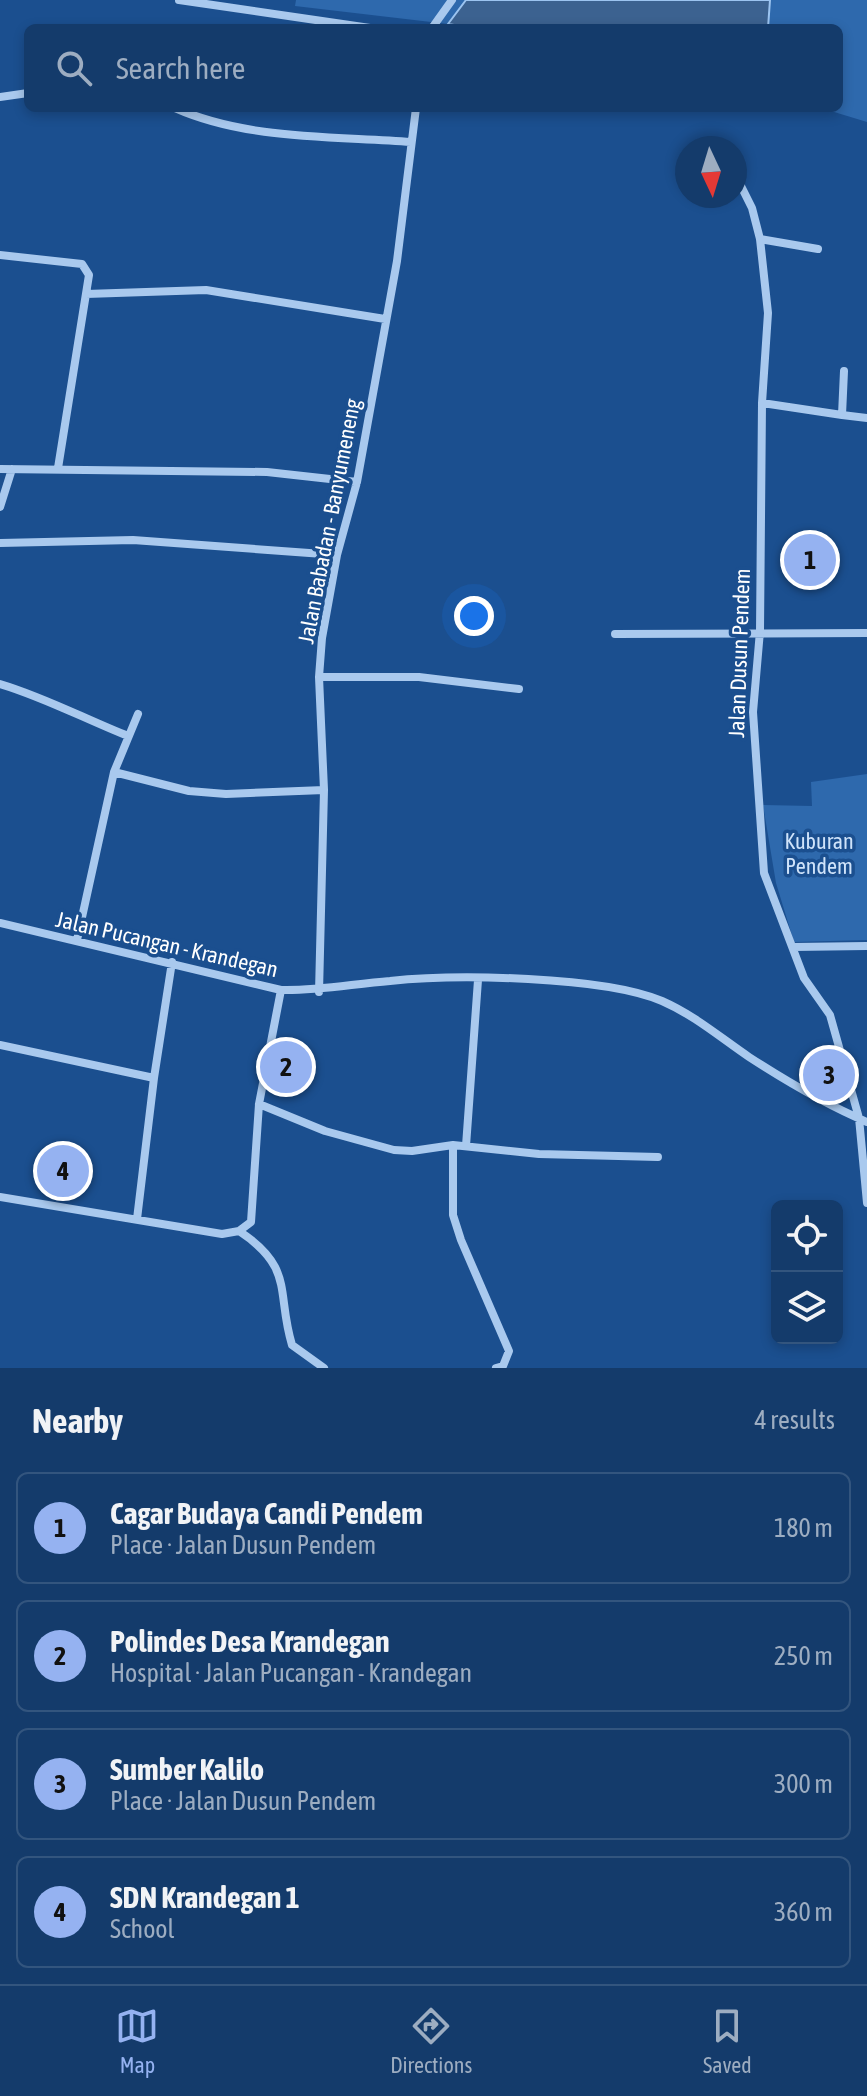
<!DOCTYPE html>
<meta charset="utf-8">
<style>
body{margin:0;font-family:"Asap Condensed",sans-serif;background:#214673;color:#f1f3f6}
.controls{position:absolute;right:24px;bottom:24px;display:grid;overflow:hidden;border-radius:12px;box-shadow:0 4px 12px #0003}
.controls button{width:72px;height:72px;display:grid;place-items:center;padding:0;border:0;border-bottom:2px solid #33557e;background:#143b6b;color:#f1f3f6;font:40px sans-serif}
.compass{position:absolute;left:675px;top:136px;width:72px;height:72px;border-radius:50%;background:#143b6b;box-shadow:0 4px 12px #0003;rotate:176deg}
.you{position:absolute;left:474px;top:616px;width:28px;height:28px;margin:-20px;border:6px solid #fff;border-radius:50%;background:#1a73e8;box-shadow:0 0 0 12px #1a73e833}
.badge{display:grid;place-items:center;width:52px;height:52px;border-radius:50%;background:#95b2f1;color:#111;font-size:26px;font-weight:700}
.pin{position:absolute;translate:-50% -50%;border:4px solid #fff;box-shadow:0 2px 8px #0006}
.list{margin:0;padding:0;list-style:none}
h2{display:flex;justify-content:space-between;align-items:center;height:104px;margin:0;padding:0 32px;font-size:34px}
h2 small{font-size:26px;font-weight:400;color:#9dadc1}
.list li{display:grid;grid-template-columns:52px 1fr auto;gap:24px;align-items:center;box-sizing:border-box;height:112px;margin:0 16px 16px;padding:0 16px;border:2px solid #33557e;border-radius:12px}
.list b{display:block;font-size:30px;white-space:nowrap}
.list p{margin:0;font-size:26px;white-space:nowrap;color:#9dadc1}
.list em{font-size:26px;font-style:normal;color:#9dadc1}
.icon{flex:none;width:44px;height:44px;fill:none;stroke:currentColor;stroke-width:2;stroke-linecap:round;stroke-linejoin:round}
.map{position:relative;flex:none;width:867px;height:1368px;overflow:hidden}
.search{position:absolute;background:#143b6b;box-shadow:0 4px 12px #0003;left:24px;right:24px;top:24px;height:88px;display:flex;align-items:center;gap:20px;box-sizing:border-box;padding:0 28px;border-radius:12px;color:#9dadc1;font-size:30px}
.sheet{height:616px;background:#143b6b}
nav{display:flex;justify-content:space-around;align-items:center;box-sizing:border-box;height:112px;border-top:2px solid #33557e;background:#143b6b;font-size:22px;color:#9dadc1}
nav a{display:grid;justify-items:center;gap:4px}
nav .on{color:#95b2f1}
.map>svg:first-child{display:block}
.green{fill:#2e69ad}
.water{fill:#3c6290;stroke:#9cc4f0;stroke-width:2}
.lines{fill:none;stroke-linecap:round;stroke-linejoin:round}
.street{stroke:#a9c9ee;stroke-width:8}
.labels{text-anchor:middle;stroke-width:7;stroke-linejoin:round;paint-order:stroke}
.street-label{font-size:22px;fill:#fff;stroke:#1b4f8f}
.park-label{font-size:22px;fill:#cfe3fa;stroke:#1b4f8f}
</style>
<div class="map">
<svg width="867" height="1368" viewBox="0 0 867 1368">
<rect width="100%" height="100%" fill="#1b4f8f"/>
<path class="green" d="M296 0H466L448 24 295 6Z
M770 0H867V122L821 108H839V28H768Z
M867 774V940L794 942 776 883 763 805 812 806 811 782Z"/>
<path class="water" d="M466 0H770L768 28H472L448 24Z"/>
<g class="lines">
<path class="street" d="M179 0 370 28
M432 28 452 0
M0 97 28 93
M175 108C247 140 333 136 411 142
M735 174 752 208 760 239 768 313 762 403 760 631 753 712 764 873 804 978 830 1015 859 1118 867 1203
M760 239 818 249
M0 255 82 264 89 275 58 468
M86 294 206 290 385 319
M762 403 842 415 844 371
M842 415 867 418
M0 469 267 472 357 482
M0 507 12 469
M0 543 133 540 337 555
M615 634 867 633
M319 677H419L519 689
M0 684C44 697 85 719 128 736
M114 772 189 791 226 794 324 790
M0 923 281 990C318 991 352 984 390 981 455 974 603 976 662 1001 694 1015 721 1038 749 1057 786 1081 827 1105 867 1122
M77 940 114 772 138 714
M793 947 867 946
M319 992 324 790 319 677 322 638 337 555 357 482 397 261 416 108
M0 1045 154 1078
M259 1104 325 1131 394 1150 412 1151 453 1145 539 1154 658 1157
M453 1145V1215L461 1240 509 1351 503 1366 496 1368
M466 1146 478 980
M0 1197 222 1234 239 1231 251 1222 259 1104 281 990
M137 1219 154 1078 172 962
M239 1231C295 1268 276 1292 292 1345L324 1368"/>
</g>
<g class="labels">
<g class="street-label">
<text transform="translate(329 521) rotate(-79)" y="8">Jalan Babadan - Banyumeneng</text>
<text transform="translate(739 653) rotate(-88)" y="8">Jalan Dusun Pendem</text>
<text transform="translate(167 944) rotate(13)" y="8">Jalan Pucangan - Krandegan</text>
</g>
<g class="park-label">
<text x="819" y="849">Kuburan<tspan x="819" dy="25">Pendem</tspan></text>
</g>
</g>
</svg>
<div class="controls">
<button><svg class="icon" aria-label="locate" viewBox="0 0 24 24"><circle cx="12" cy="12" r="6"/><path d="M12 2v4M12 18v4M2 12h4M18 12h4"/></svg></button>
<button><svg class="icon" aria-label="layers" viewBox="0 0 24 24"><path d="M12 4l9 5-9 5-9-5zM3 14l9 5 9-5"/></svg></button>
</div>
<svg class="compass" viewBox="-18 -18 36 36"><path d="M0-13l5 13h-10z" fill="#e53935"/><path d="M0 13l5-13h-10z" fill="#9dadc1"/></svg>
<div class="you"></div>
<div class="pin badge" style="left:810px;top:560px">1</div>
<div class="pin badge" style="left:286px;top:1067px">2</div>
<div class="pin badge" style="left:829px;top:1075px">3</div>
<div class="pin badge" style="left:63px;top:1171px">4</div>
<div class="search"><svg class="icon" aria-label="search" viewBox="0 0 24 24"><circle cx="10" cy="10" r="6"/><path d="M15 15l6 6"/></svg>Search here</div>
</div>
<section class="sheet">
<h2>Nearby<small>4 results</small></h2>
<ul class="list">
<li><span class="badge">1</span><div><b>Cagar Budaya Candi Pendem</b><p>Place · Jalan Dusun Pendem</p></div><em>180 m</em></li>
<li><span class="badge">2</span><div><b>Polindes Desa Krandegan</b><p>Hospital · Jalan Pucangan - Krandegan</p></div><em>250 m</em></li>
<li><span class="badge">3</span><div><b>Sumber Kalilo</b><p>Place · Jalan Dusun Pendem</p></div><em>300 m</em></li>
<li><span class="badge">4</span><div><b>SDN Krandegan 1</b><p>School</p></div><em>360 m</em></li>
</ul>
</section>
<nav>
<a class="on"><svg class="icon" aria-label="map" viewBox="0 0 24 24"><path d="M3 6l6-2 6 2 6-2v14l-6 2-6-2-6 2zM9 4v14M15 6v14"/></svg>Map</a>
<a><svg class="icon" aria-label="directions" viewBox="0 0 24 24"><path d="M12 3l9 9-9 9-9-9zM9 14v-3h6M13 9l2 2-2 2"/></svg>Directions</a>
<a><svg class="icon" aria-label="saved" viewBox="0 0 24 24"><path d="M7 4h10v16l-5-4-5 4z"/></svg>Saved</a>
</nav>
